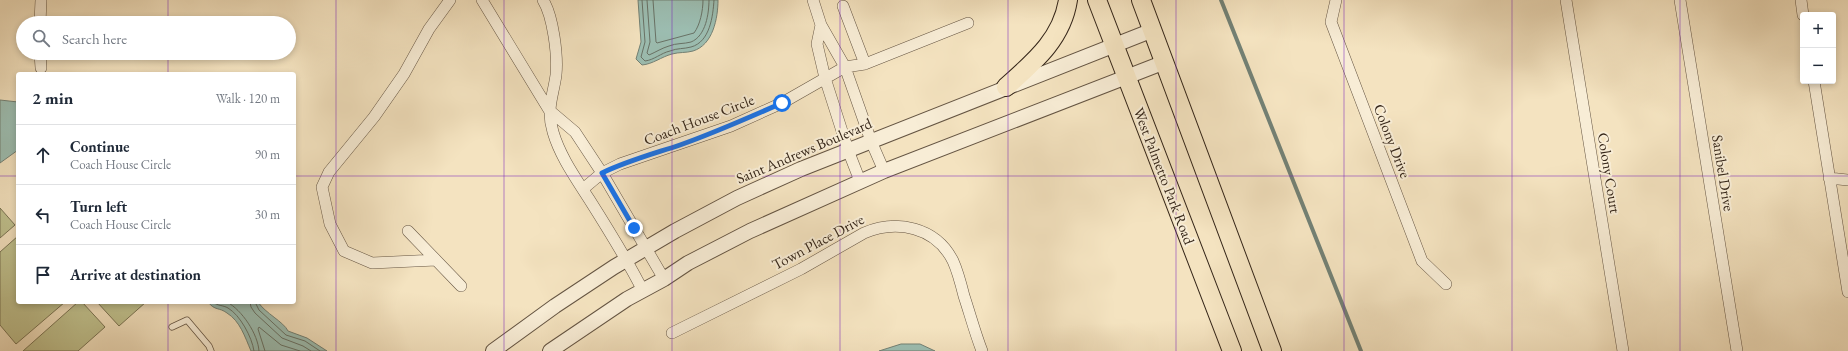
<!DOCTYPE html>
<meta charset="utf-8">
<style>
body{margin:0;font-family:"EB Garamond",serif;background:#f2f2f3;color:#1f2937}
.controls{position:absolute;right:12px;top:12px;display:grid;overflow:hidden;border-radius:4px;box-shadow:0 2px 6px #0003}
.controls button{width:36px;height:36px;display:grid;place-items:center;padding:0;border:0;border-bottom:1px solid #e0e1e3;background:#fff;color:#1f2937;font:20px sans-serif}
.stop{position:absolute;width:12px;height:12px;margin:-9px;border:3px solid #1a73e8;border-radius:50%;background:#fff}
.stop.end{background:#1a73e8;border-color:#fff;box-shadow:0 1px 4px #0008}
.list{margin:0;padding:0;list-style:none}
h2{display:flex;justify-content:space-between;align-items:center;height:52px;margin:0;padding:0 16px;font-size:17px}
h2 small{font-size:13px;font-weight:400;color:#747a83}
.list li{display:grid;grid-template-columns:26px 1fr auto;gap:12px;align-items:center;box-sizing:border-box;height:60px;padding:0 16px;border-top:1px solid #e0e1e3}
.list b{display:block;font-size:15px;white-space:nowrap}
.list p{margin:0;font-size:13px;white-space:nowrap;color:#747a83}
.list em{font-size:13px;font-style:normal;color:#747a83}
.icon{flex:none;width:22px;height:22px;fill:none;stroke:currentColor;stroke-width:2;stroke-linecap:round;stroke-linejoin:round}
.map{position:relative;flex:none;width:1848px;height:351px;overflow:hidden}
.search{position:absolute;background:#fff;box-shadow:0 2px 6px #0003;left:16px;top:16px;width:280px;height:44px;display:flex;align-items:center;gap:10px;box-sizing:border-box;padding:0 14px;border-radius:22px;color:#747a83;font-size:15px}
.panel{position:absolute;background:#fff;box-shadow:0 2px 6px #0003;left:16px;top:72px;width:280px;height:232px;border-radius:4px}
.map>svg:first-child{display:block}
.green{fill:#c0c28f;stroke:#7a7454}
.water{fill:#9cbeb2;stroke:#738175}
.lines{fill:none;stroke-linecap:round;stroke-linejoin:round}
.shore{stroke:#687266;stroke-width:1}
.stream{stroke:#738175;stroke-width:4}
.service-casing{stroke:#655543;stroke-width:7}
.minor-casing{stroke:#655543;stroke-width:12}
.tertiary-casing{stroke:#655543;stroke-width:16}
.primary-casing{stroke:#352619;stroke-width:20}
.service{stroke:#f8edd6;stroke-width:5.5}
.minor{stroke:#f8edd6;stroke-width:11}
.tertiary{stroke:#f8edd6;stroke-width:14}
.primary{stroke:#f4e3c0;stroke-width:18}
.route{stroke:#1a73e8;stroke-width:5}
.grid{fill:none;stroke:#7b2cbf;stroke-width:1;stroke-opacity:0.55}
.labels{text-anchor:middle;stroke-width:4;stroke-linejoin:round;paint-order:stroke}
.street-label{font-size:15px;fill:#352619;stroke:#f8edd6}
</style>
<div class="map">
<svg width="1848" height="351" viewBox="0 0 1848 351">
<rect width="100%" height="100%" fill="#f4e3c0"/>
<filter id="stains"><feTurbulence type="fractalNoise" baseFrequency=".005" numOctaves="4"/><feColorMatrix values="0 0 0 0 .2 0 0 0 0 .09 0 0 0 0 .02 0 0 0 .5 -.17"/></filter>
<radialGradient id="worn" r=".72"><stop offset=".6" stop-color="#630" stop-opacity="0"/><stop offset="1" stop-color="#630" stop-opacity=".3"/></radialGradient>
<path class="green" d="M0 208 15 225 0 238Z
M18 236V302H65L16 344 0 325V252Z
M78 302H82L105 327 78 351H23Z
M97 302H146L119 326Z"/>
<path class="water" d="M638 0H718C718 18 713 45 693 51 686 53 679 52 672 54 661 57 653 64 642 65L636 59 641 42Z
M0 100 18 102V150L0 163Z
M208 302H258C265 313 284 322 288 331L307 338 327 351H251C245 337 240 321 227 313 219 307 215 311 208 302Z
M901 344H920L935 351H879Z"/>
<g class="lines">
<path class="shore" d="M642 0 645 42 641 57 645 61C654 60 661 53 670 51 677 48 684 49 691 47 710 42 713 16 714 0
M647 0 650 42 647 53 649 55C656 52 662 48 669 46 676 43 684 44 691 42 706 36 709 13 709 0
M653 0 656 42 657 43 694 33C700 25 703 11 703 0
M213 302C217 306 223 305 228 308 240 315 252 337 254 351
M227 302C242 310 258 334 259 351
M250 302 251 307 255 313 282 338 303 346 311 351
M255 302 259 310 286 335 305 341 320 351
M265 351 258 329 259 327 281 345 300 351"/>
<path class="stream" d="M1221 0 1361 351"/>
<g class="service-casing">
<path id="service" d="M172 327 187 320 209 346 211 351"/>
</g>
<g class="minor-casing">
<path id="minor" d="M482 0 549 110 575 132 602 173 664 279
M543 0C553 16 558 55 556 75 553 97 546 108 553 132 560 156 575 177 589 199 608 229 627 259 643 291
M813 0 821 25 845 67 871 141 884 171
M1336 0 1331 22 1422 261 1446 284
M1566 0 1623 351
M1680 0 1737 351
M1801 0 1803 15
M843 6 865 64
M40 23 41 0
M821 25 817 44 825 78 848 150 860 181
M40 53 41 68
M1814 81 1848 292
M1829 178 1848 180
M583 189 602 173 620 164 731 126 782 103 845 67 865 64 968 23
M408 231 461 286
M436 260 372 263 344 251 330 224 322 187 329 172 374 117 404 74 429 29 450 0
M672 333 801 269 864 233C897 219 936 227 953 261 958 272 961 284 964 296 970 314 975 333 982 351"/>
</g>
<g class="tertiary-casing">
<path id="tertiary" d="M493 351 555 306 614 267 675 231 737 198 801 169 1153 30
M550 351 627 299 664 279 688 263 750 231 884 171 1165 62"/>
</g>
<g class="primary-casing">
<path id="primary" d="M1097 0 1232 351
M1141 0 1272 351
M1006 87C1034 62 1062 39 1068 0"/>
</g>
<use href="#service" class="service"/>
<use href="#minor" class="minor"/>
<use href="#tertiary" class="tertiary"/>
<use href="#primary" class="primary"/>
</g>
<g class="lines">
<path class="route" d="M634 228 602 173C627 161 653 154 680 145 714 133 748 118 782 103"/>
</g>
<path class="grid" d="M168 0V23M336 0V351M504 0V351M672 0V351M840 0V351M1008 0V351M1176 0V351M1344 0V351M1512 0V351M1680 0V351M168 53V74M0 176H18M294 176H1848M168 302V351"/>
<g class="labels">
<g class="street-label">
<text transform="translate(699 120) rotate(-21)" y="5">Coach House Circle</text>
<text transform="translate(1392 141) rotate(69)" y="5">Colony Drive</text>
<text transform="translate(804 151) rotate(-23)" y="5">Saint Andrews Boulevard</text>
<text transform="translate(1609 173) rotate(81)" y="5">Colony Court</text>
<text transform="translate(1723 173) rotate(81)" y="5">Sanibel Drive</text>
<text transform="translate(1164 176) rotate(69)" y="5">West Palmetto Park Road</text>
<text transform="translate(818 242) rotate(-28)" y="5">Town Place Drive</text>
</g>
</g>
<rect width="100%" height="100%" filter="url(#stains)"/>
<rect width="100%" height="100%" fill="url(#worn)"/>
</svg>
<div class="controls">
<button>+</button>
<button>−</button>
</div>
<div class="stop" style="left:782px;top:103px"></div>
<div class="stop end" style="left:634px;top:228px"></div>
<div class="search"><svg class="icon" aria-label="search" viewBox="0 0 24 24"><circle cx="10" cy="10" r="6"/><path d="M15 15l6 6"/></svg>Search here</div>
<section class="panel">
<h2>2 min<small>Walk · 120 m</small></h2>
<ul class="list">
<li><svg class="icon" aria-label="ahead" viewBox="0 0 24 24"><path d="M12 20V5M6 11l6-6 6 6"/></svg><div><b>Continue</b><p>Coach House Circle</p></div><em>90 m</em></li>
<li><svg class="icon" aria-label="left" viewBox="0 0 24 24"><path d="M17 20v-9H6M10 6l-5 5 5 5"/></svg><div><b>Turn left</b><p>Coach House Circle</p></div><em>30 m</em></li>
<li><svg class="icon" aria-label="arrive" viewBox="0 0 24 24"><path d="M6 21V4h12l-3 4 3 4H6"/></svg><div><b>Arrive at destination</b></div></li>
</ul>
</section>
</div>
